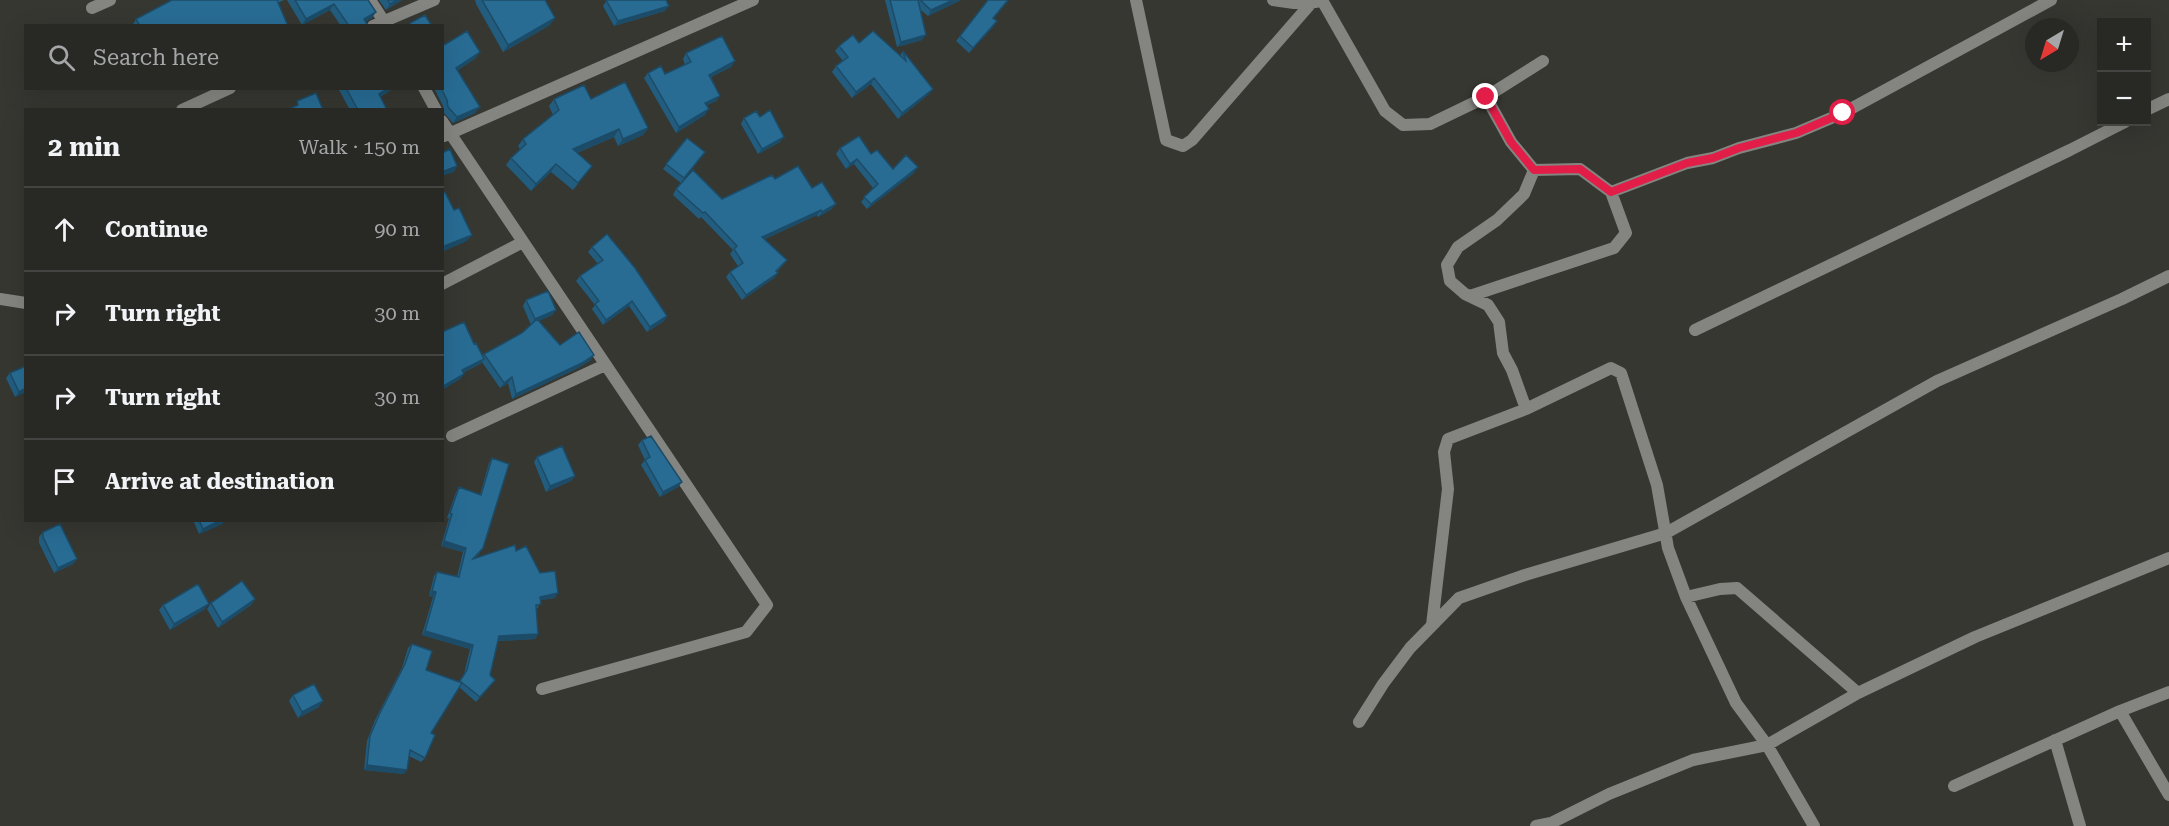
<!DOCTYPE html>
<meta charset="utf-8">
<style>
body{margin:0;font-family:"Roboto Serif",serif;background:#343532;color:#f1f3f6}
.controls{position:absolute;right:18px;top:18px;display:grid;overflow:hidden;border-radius:0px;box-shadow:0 6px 24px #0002}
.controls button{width:54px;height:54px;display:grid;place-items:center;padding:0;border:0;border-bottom:2px solid #444542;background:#282925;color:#f1f3f6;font:30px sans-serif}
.compass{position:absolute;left:2025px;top:18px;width:54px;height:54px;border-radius:50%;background:#282925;box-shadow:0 6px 24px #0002;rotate:218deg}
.stop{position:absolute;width:18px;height:18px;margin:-14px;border:4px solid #e11d48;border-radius:50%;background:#fff}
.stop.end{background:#e11d48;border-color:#fff;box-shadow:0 2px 6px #0008}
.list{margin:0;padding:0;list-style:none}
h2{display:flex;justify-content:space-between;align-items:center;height:78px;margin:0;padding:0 24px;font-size:26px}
h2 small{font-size:20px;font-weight:400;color:#a5a6a7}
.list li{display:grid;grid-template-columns:39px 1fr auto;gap:18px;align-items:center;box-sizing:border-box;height:84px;padding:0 24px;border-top:2px solid #444542}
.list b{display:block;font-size:22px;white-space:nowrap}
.list em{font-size:20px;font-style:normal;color:#a5a6a7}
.icon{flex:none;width:33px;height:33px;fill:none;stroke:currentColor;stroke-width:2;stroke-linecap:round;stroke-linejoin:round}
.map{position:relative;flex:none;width:2169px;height:826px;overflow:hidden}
.search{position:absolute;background:#282925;box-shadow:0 6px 24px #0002;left:24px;top:24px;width:420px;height:66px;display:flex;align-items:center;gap:15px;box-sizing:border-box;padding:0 21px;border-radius:0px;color:#a5a6a7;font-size:22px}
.panel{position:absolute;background:#282925;box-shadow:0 6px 24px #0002;left:24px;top:108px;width:420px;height:414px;border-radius:0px}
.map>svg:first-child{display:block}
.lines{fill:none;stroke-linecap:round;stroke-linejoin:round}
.street{stroke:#848481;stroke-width:12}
.wall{fill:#225d7f}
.shaded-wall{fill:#1c4c68}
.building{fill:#286c94;stroke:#1c4c68;stroke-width:1.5}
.route{stroke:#e11d48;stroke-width:8}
</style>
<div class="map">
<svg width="2169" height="826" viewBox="0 0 2169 826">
<rect width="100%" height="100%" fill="#363731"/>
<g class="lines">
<path class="street" d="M370 0 387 26
M1136 0 1166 140 1183 146 1192 140 1312 2
M1273 0 1294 3 1316 2
M1323 2 1385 111 1403 125 1430 124 1486 97 1511 142 1534 170 1580 169 1611 192 1687 163 1713 158 1739 148 1796 133 1843 113 2051 0
M92 8 110 0
M373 26 434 0
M424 88 436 110
M1486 97 1543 61
M182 110 230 88
M2146 110 2169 99
M442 121 767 605 746 632 542 689
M444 136 753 0
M442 284 523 242
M1470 296 1614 248 1626 233 1611 192
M0 299 26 303
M1695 330 2070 150 2125 122
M1526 409 1512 370 1503 353 1499 322 1488 305 1465 294 1450 281 1447 265 1458 247 1497 220 1524 194 1534 170
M452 436 605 365
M1686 597 1720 589 1737 588 1858 693
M1432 625 1448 489 1444 452 1448 439 1526 409 1611 368 1621 373 1657 485 1668 548 1686 597 1736 703 1767 745 1814 826
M2120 711 2169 795
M1359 722 1383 684 1410 648 1459 598 1525 575 1666 533 1937 381 2122 299 2169 276
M2055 740 2080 826
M1954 786 2120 711 2169 692
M1536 826 1551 823 1609 794 1693 760 1767 745 1858 693 1975 637 2169 558"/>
</g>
<path class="wall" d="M172 0H284L278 3 288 26H132L136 19Z
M287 0H368L372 18 365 21 368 26H341L330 10 302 25Z
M379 0H402L386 10Z
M475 0H545L550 25 503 52 476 4Z
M607 0 665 11 614 26 603 6Z
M885 0H961L928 16 921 10 922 40 897 47Z
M1009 0 994 18 993 27 969 53 956 41 960 36Z
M859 43 900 56 903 51 929 94 898 119 871 84 852 98 832 72 836 66 843 61 835 51 839 46Z
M444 45 476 58 458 70 475 113 453 123 444 113 443 106 434 88H442Z
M686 53 735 61 731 67 711 77 720 96 716 101 707 105 705 115 676 133 644 78 648 73 665 74 685 65 683 59Z
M338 88H394L380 97 387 110H350Z
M554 99H591L648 128 643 135 618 146 614 137 577 153 592 166 573 190 551 172 531 191 506 165 511 158 520 149 518 146 523 139 553 115 549 106Z
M744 118 780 142 758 154 741 124Z
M687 138 705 152 681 183 663 169Z
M840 148 871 154 893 169 914 173 867 209 861 202 873 188 854 164 846 169 836 154Z
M775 179 812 188 832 209 818 217 817 215 765 239 787 260 777 272 778 273 774 278 742 300 726 277 730 272 738 266 730 254 733 250 701 217 699 219 673 195 676 189 722 199Z
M592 247 667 316 664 321 647 332 629 306 603 325 592 309 595 305 576 281 580 276 598 264 588 252Z
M526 300 556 310 552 315 539 321 560 345 591 360 578 368 512 399 508 383 500 388 482 362 480 364 463 373 464 374 460 379 442 390V332L474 344 483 356 484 354 522 333 531 325 523 306Z
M26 366V392L15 397 6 378 10 373Z
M642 440 682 482 678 487 660 497 641 465 645 460 638 445Z
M537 457 575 476 571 481 546 492 534 462Z
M492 458 480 553 474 559 516 551 540 573 555 598 540 600 538 608 536 609 538 634 535 639 498 641 490 675 492 684 476 702 459 687 431 733 425 758 421 762 409 756 404 774 364 770 367 741 375 720 402 668 408 648 412 644 426 670 459 682 464 674 470 649 422 635 433 597 429 596 434 576 437 572 457 577 463 552 441 546 449 518H447L456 492 459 487 480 495 489 463Z
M193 520H225L222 524 199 534Z
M43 532 77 559 73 564 54 573 39 543V537Z
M255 599 251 605 218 628 207 609 211 603Z
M163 605 205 609 170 630 159 610Z
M293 695 319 707 298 718 289 701Z"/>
<path class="shaded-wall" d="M397 0H402L386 10 390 4Z
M953 0H961L928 16 931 10Z
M334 4 330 10 302 25 306 19Z
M669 6 665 11 614 26 618 21Z
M376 12 372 18 360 25 364 19Z
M555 18 550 25 503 52 508 45Z
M997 21 993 27 969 53 973 48Z
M926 35 922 40 897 47 901 42Z
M480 52 476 58 452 74 456 68Z
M735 61 731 67 705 80 709 75Z
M874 78 871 84 852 98 856 92Z
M388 88H394L374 100 379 94Z
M933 89 929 94 898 119 902 113Z
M720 96 716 101 701 108 705 103Z
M480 107 475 113 453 123 457 117Z
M709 109 705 115 676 133 679 127Z
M648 128 643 135 618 146 623 139Z
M619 129 614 137 569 156 573 149Z
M784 137 780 142 758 154 762 149Z
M857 159 854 164 846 169 850 164Z
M556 164 551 172 531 191 536 184Z
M457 166 454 172 442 176V172Z
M918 167 914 173 867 209 871 204Z
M836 204 832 209 818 217 822 212Z
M821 210 817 215 758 242 762 237Z
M472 235 467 241 442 252V247Z
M778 273 774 278 742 300 746 295Z
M632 301 629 306 603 325 606 320Z
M556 310 552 315 531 325 535 319Z
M667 316 664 321 647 332 650 327Z
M594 355 591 360 578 368 512 399 516 394Z
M484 359 480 364 458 375 462 370Z
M464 374 460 379 442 390V387Z
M512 377 508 383 500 388 504 383Z
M26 388V392L15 397 19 392Z
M575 476 571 481 546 492 550 486Z
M682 482 678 487 660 497 663 492Z
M221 520H225L222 524 199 534 203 529Z
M444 541 466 548 463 552 441 546Z
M77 559 73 564 54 573 58 568Z
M432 591 436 592 433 597 429 596Z
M558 593 555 598 537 601 540 597Z
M255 599 251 605 218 628 222 622Z
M209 604 205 609 170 630 174 624Z
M425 631 473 645 470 649 422 635Z
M538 634 535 639 496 641 499 636Z
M323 701 319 707 298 718 302 712Z
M367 765 407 770 404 774 364 770Z"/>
<path class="building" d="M172 0H277L288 26H140L136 19Z
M295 0H368L376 12 364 19 368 26H349L334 4 306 19Z
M388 0H397L390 4Z
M482 0H545L555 18 508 45Z
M606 0H666L669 6 618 21Z
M890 0H918L926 35 901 42Z
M920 0H953L931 10Z
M988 0H1008L993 18 997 21 973 48 960 36Z
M425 15 432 26H411L410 23Z
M467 31 480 52 456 68 480 107 457 117 448 107 447 100 441 88H442V43L444 45Z
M873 31 906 61 903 51 933 89 902 113 874 78 856 92 836 66 848 57 839 46 853 35 859 43Z
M722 36 735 61 709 75 720 96 705 103 709 109 679 127 648 73 661 66 665 74 691 62 686 53Z
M625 82 648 128 623 139 619 129 573 149 592 166 578 183 556 164 536 184 511 158 526 144 523 139 559 110 554 99 584 85 591 99Z
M346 88H388L379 94 387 110H358Z
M316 93 323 110H287L298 105 297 101Z
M770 110 784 137 762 149 744 118 756 111 760 117Z
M859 136 871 154 877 150 893 169 906 155 918 167 871 204 864 197 878 184 857 159 850 164 840 148Z
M687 138 705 152 684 178 666 164Z
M450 149 457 166 442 172V153Z
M798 166 812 188 822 182 836 204 822 212 821 210 762 237 787 260 776 271 778 273 746 295 730 272 743 263 734 249 737 246 705 212 703 213 676 189 693 170 722 199 772 175 775 179Z
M445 192 454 210 459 208 472 235 442 247V194Z
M607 234 635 268 667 316 650 327 632 301 606 320 595 304 599 301 580 276 603 260 592 247Z
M548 291 556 310 535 319 526 300Z
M537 319 560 345 579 332 594 355 582 363 516 394 512 377 504 383 484 354 522 333Z
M464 322 474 344 476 343 484 359 462 370 464 374 442 387V332Z
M26 366V388L19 392 10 373Z
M651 436 682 482 663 492 645 460 650 457 642 440Z
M562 446 575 476 550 486 537 457Z
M492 458 509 464 483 548 473 559 515 545 516 551 526 546 540 573 555 571 558 593 540 597 541 604 536 605 538 634 499 636 490 675 495 680 480 697 460 681 467 670 473 645 425 631 436 592 432 591 437 572 459 577 466 548 444 541 452 514 450 513 459 487 481 495Z
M199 520H221L203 529Z
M60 524 77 559 58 568 43 537V532Z
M242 581 255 599 222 622 211 603Z
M198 584 209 604 174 624 163 605Z
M412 644 432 651 426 670 462 683 431 733 435 735 425 758 410 750 407 770 367 765 370 736 379 715 405 664Z
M314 684 323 701 302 712 293 695Z"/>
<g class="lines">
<path class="route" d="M1486 97 1511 142 1534 170 1580 169 1611 192 1687 163 1713 158 1739 148 1796 133 1843 113"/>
</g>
</svg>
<div class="controls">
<button>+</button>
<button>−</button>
</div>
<svg class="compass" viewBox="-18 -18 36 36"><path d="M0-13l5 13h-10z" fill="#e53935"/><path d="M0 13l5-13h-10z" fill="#a5a6a7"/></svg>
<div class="stop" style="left:1843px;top:113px"></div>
<div class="stop end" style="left:1486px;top:97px"></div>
<div class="search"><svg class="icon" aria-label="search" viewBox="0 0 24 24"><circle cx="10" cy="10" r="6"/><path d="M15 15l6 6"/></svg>Search here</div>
<section class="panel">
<h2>2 min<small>Walk · 150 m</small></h2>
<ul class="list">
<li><svg class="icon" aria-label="ahead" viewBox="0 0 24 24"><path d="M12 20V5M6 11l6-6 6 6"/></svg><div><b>Continue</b></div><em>90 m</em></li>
<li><svg class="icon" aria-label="right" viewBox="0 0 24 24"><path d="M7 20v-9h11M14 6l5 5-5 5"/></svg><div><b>Turn right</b></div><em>30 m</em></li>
<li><svg class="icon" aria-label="right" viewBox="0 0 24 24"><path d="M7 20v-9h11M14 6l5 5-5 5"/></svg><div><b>Turn right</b></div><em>30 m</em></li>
<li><svg class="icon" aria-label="arrive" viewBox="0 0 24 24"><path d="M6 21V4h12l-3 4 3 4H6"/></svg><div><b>Arrive at destination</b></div></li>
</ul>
</section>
</div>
